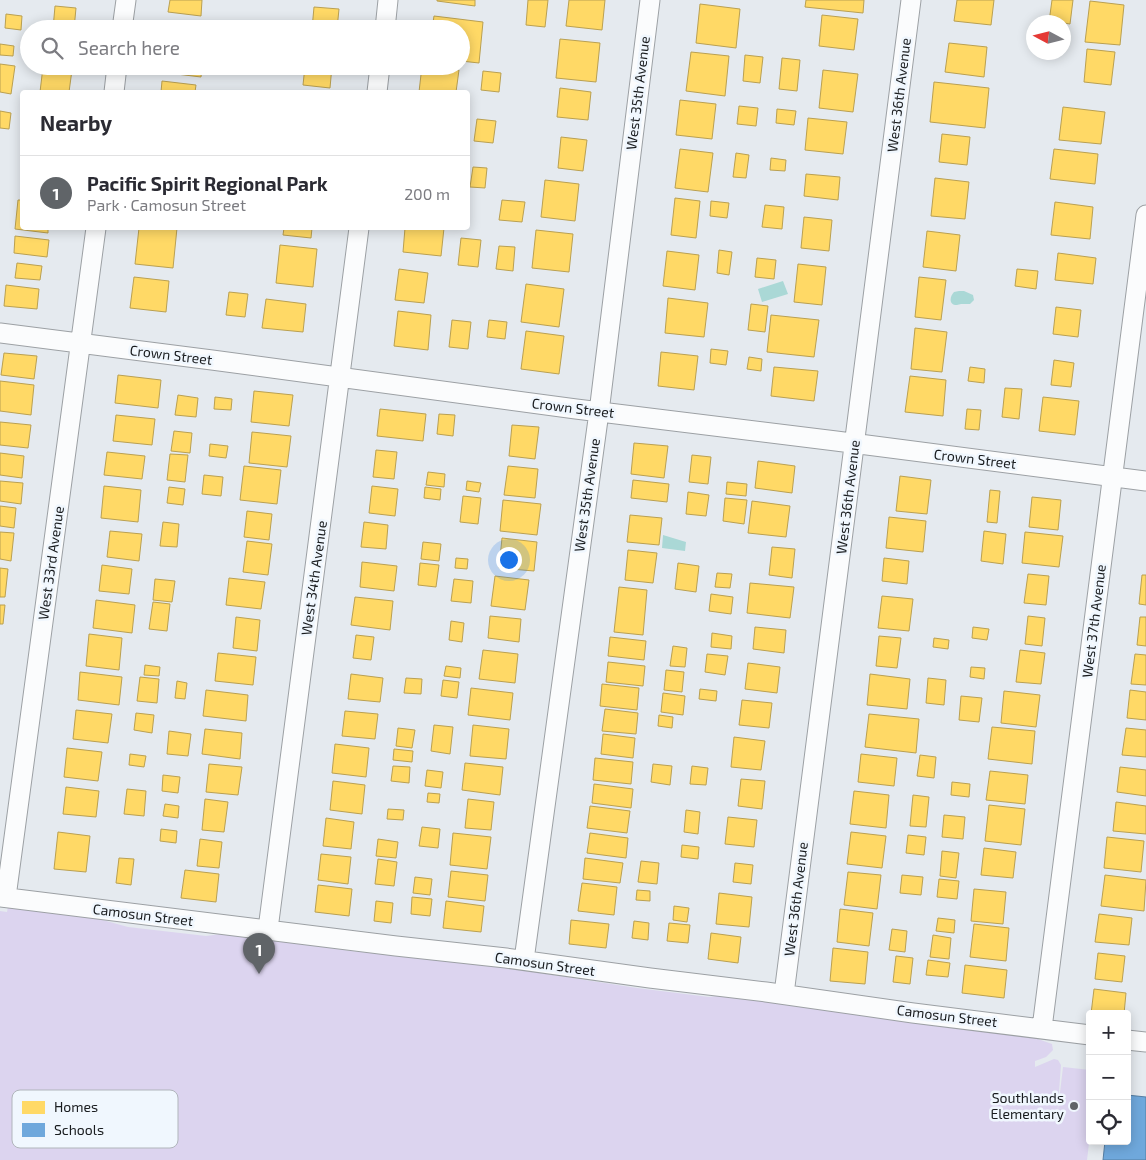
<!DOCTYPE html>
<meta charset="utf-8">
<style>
body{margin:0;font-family:"Exo 2",sans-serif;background:#f7f7f7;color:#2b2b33}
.controls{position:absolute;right:15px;bottom:15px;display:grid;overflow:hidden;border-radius:5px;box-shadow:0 2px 12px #0003}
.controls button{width:45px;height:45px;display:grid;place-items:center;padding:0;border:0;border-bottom:1px solid #e1e1e2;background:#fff;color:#2b2b33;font:25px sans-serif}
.compass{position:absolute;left:1026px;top:15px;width:45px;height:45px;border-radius:50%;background:#fff;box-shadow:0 2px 12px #0003;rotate:277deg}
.you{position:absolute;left:508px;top:559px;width:18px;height:18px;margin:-12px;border:4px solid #fff;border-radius:50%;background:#1a73e8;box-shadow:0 0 0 8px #1a73e833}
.badge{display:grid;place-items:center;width:32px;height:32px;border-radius:50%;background:#606468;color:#fff;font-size:16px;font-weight:700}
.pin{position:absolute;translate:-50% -41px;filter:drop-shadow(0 1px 2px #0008)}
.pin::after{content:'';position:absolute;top:26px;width:18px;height:15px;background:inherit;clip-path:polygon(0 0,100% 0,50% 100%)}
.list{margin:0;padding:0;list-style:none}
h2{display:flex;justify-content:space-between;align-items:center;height:65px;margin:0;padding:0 20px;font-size:21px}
h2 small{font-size:16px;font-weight:400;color:#7c7c81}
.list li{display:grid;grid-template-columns:32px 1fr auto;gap:15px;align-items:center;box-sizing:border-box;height:75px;padding:0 20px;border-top:1px solid #e1e1e2}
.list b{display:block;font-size:19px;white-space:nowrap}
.list p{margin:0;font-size:16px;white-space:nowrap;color:#7c7c81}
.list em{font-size:16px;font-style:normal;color:#7c7c81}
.icon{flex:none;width:28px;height:28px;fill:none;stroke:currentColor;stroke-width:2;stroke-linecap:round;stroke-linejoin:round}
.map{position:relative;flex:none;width:1146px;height:1160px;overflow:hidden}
.search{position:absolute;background:#fff;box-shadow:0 2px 12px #0003;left:20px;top:20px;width:450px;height:55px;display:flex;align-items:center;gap:12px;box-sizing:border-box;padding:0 18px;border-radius:28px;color:#7c7c81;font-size:19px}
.panel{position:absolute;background:#fff;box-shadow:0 2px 12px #0003;left:20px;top:90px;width:450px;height:140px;border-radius:5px}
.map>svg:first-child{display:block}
.green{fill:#dcd4ef}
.water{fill:#aad8d6}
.homes{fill:#ffd966;stroke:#baa051}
.schools{fill:#6fa8dc;stroke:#557ea3}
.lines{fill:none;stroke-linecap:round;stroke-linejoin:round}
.minor-casing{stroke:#9ca0a4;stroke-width:21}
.minor{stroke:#fbfcfd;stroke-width:19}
.poi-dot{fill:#606468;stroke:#f0f7fe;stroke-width:2}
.labels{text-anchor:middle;stroke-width:5;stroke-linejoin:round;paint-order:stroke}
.street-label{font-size:14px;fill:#191c1f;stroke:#f0f7fe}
.poi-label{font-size:14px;fill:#191c1f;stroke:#f0f7fe;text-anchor:end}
.key{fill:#f0f7fe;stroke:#b0b5bb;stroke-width:1}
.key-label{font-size:14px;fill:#191c1f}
</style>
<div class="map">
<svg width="1146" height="1160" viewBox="0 0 1146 1160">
<rect width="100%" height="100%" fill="#e5eaef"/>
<path class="green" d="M8 906 88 916 128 927 206 936 243 931 262 938 351 951 475 963 637 988 709 997 740 993 1035 1036V1038L1052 1044 1053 1050 1046 1057 1035 1061V1067L1054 1059 1058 1060 1061 1065 1057 1118 1063 1067 1090 1070V1135L1087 1160H0V911L7 912Z"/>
<path class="water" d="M783 281 788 294 762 302 758 289Z
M959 291H964L973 295 974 300 970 304C968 304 963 304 961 304 960 304 958 305 957 305 948 305 950 296 954 292Z
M663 535 686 542 685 551 662 548Z"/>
<path class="homes" d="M170 0H202L201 16 168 12Z
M437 0H475V6L437 1Z
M528 0H548L545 27 526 25Z
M569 0H605L602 30 566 26Z
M806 0H864L863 13 805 7Z
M957 0H994L991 25 954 21Z
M1052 0H1073L1070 24 1064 23V22H1049Z
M1090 1 1124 5 1120 45 1085 42Z
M700 4 740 9 736 48 696 43Z
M55 6 76 8 74 29H53Z
M314 7 339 9 337 29H312Z
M6 14 22 16 21 30 5 28Z
M822 15 858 19 854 50 819 46Z
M434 16 483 22 479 63 461 61V29H432Z
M560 39 600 43 596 82 556 78Z
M949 43 987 47 984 77 945 72Z
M0 44 14 46 13 56 0 55Z
M1087 49 1115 52 1111 85 1084 82Z
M691 52 729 56 725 96 686 91Z
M745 55 763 57 760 83 743 81Z
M782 58 800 60 797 91 779 89Z
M0 64 15 66 11 94 0 92Z
M161 66H202L201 77 160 72Z
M305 66H332L330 88 303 85Z
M422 66 459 70 456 92H419Z
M43 67 72 70 69 92H40Z
M823 70 858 74 853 112 819 108Z
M483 71 501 73 499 92 481 90Z
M162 81 196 85 195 92H161Z
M934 82 989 88 985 128 930 122Z
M560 88 591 92 588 120 557 117Z
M680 100 716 104 712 139 676 135Z
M739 106 758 108 756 126 737 124Z
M1063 107 1105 112 1101 144 1059 140Z
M777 109 796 111 794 125 776 123Z
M0 111 11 113 9 129 0 128Z
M808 118 847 122 843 154 805 150Z
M477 119 496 121 493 143 474 141Z
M942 134 970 137 967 165 939 162Z
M561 137 587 140 583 171 558 168Z
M680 149 713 153 708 192 675 188Z
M1054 149 1098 154 1095 184 1050 179Z
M736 153 749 155 746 178 733 177Z
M771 158 786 160 785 171 770 170Z
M473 167 487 168 485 188 470 187Z
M806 174 840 177 838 200 804 196Z
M935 178 969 182 965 219 931 216Z
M545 180 579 184 575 221 541 217Z
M675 198 700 201 696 238 671 235Z
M18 200H22V228H48V233L15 229Z
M502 200 525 202 522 222 499 220Z
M711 201 729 203 727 218 710 216Z
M1055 202 1093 207 1090 239 1051 235Z
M765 205 784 207 782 229 762 227Z
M804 217 832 220 829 251 801 248Z
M139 228H177L173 268 135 264Z
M284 228H312L311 238 283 235Z
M405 228H444L441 256 403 252Z
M536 230 573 234 569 272 532 268Z
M927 231 960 235 956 271 923 267Z
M15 236 49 240 47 257 14 253Z
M461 238 481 240 478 267 458 265Z
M280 245 317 249 313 287 276 283Z
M499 246 515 247 513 271 496 269Z
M719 250 732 252 729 275 717 273Z
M667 251 699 255 695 290 663 286Z
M1058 253 1096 258 1093 284 1055 280Z
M757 258 776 260 774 279 755 277Z
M17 263 42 266 40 280 15 278Z
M798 264 826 267 822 305 794 302Z
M399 269 428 273 424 303 395 300Z
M1017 269 1038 271 1036 289 1015 286Z
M134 277 169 281 166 312 130 308Z
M919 277 946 280 941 320 915 317Z
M526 284 564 289 559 327 521 322Z
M6 285 39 289 37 309 4 306Z
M229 292 248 294 245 317 226 315Z
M668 298 708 303 704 337 665 333Z
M266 299 306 304 303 332 262 328Z
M751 304 768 306 765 332 748 330Z
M1056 307 1081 310 1078 337 1053 334Z
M398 311 431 315 428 350 394 346Z
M771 315 819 320 814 357 767 352Z
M452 320 471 322 468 349 449 347Z
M489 320 507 322 505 339 487 337Z
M915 328 947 332 942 372 911 369Z
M526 331 564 336 559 374 521 369Z
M711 349 728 351 726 365 710 363Z
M661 352 698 356 694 390 658 386Z
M4 353 37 356 34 379 1 375Z
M749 357 762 359 761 371 747 369Z
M1054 360 1074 363 1071 387 1051 385Z
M774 367 818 371 814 401 771 396Z
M970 367 985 369 984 383 968 381Z
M118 375 161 380 158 408 115 403Z
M910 376 946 380 943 416 905 412Z
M0 381 34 385 31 415 0 411Z
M1005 388 1022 389 1019 419 1002 417Z
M254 391 293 395 289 426 251 422Z
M178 395 198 398 196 417 175 415Z
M215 397 232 399 231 410 214 409Z
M1043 397 1079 401 1075 435 1039 431Z
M380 409 426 414 423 441 377 436Z
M967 409 981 410 979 430 965 429Z
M439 414 455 415 453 436 437 434Z
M116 415 155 419 152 445 113 441Z
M0 422 31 425 28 448 0 445Z
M512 425 539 427 535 459 509 456Z
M174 431 192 433 190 453 171 451Z
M252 432 291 436 287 467 249 463Z
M634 443 668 446 664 478 631 474Z
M210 444 228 446 226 458 209 456Z
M376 450 397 452 394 479 373 477Z
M107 452 145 456 142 479 104 475Z
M0 453 24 456 22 478 0 475Z
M170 454 188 455 185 482 167 480Z
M692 455 711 457 708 484 689 482Z
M758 461 795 466 792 493 755 488Z
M244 466 281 470 277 504 240 500Z
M508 466 538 469 535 498 504 495Z
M428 472 445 474 444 487 426 485Z
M204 475 223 477 221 496 202 494Z
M900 476 931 480 927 514 896 511Z
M633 480 669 484 667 502 631 498Z
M0 481 23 483 21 504 0 501Z
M467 481 481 483 479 492 466 490Z
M727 482 747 484 746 496 726 494Z
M104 486 141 490 138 522 101 518Z
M372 486 398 489 395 516 369 513Z
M169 487 185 489 183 505 167 503Z
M425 487 441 489 440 500 424 498Z
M990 490 1000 491 997 523 987 522Z
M688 492 709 495 706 516 686 514Z
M463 496 481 498 478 524 460 522Z
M1032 497 1061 500 1058 530 1029 527Z
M725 498 747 500 744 524 723 521Z
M503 500 541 504 537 535 500 531Z
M752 501 790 506 786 537 748 533Z
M0 506 16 508 14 528 0 526Z
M247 511 272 514 269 540 244 537Z
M630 515 662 518 659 545 627 542Z
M889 517 926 521 923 552 886 548Z
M163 522 179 524 177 547 160 546Z
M364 522 388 525 386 549 361 547Z
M110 531 142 534 139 561 107 557Z
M984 531 1006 534 1003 564 981 561Z
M0 532 14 533 11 561 0 559Z
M1025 532 1063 536 1059 567 1022 563Z
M502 538 537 542 534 571 499 568Z
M247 541 272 544 268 575 243 572Z
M423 542 441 544 439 561 421 559Z
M772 547 795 549 792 578 769 575Z
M628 550 657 553 653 583 625 580Z
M456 558 468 559 467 569 455 568Z
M884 558 909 561 907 584 882 581Z
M362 562 397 566 394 591 360 587Z
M420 563 439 565 436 587 418 585Z
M678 563 699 566 696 592 675 589Z
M102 565 132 569 129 594 99 591Z
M0 568 8 569 5 597H0Z
M717 573 732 574 730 588 715 587Z
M1028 574 1049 576 1046 605 1024 603Z
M1142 575H1146V605L1139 604Z
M495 576 529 580 525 610 491 606Z
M229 578 265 582 261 609 226 605Z
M155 579 175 581 172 602 153 600Z
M454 579 473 581 471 603 451 601Z
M750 583 794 587 790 618 747 613Z
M619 587 647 590 643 635 614 632Z
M711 594 733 597 731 614 709 611Z
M882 596 913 599 909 631 878 628Z
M355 597 393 601 390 630 351 625Z
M96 600 135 605 132 633 93 628Z
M153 602 170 604 167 631 149 629Z
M0 605H5L3 624H0Z
M490 616 521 619 519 642 488 638Z
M1028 616 1045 618 1042 646 1025 644Z
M236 617 260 620 257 651 233 648Z
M1140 617H1146V646L1137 645Z
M451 621 464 623 462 642 449 640Z
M755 627 786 630 784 653 753 649Z
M973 627 989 629 987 640 972 638Z
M712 633 732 636 731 649 711 647Z
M89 634 122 638 119 670 86 666Z
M356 635 374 637 371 660 353 658Z
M879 636 901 638 897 668 876 666Z
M610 637 646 641 644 660 608 656Z
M934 638 949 640 948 649 933 647Z
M673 646 687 648 685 667 670 666Z
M483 650 518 654 515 683 479 679Z
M1020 650 1045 653 1041 684 1016 682Z
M218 653 256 657 253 685 215 681Z
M707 654 728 656 725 675 705 672Z
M1135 654 1146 655V685L1131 684Z
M608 662 645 666 643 686 606 682Z
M748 663 780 667 777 693 745 689Z
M145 665 160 667 159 676 144 675Z
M446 666 461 668 460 678 444 676Z
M971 667 985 668 984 679 970 677Z
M666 670 684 672 682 692 664 690Z
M80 672 122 677 119 705 78 700Z
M351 674 383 678 380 702 348 699Z
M870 674 910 679 907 709 867 705Z
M140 677 159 679 157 703 137 701Z
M406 678 422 679 421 694 404 693Z
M928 678 946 680 944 705 926 703Z
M443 680 459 682 457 698 441 696Z
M177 681 187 683 185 699 175 698Z
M602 684 639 688 637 710 600 706Z
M471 688 513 693 510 720 468 715Z
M700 689 717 691 716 701 699 699Z
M206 690 248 695 246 721 203 716Z
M1130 690 1146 692V720L1127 718Z
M1004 691 1040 695 1036 727 1001 723Z
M663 693 685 696 683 715 661 712Z
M961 696 982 698 979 722 959 720Z
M742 700 772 703 769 728 739 725Z
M605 709 638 713 636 734 602 731Z
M76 710 112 714 108 743 73 739Z
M345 711 378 714 375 739 342 736Z
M136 713 154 715 152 733 134 730Z
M869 714 919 719 916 753 865 747Z
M659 715 673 717 672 728 658 726Z
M434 725 453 727 450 754 431 751Z
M473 725 509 729 506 759 470 756Z
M992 727 1035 731 1032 764 988 759Z
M398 728 415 730 412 748 396 746Z
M1126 728 1146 730V757L1122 755Z
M205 729 242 733 240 759 202 754Z
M169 731 191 734 188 756 167 754Z
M603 734 635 738 633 758 601 754Z
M734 737 765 741 761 770 731 767Z
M335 744 369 748 366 777 332 773Z
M67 748 102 752 98 781 64 777Z
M394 749 413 751 412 762 393 760Z
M130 754 146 756 144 767 129 765Z
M861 754 897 758 894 786 858 782Z
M920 755 936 757 934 778 917 776Z
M595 758 633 762 631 784 593 780Z
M465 763 503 767 500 795 462 790Z
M209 764 242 767 238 795 206 792Z
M653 764 672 766 670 785 651 782Z
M393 766 410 767 409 783 391 781Z
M692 766 708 768 706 785 690 784Z
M1120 767 1146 770V796L1117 792Z
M427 770 443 772 441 788 425 786Z
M990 771 1028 775 1025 804 986 800Z
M163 775 180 777 178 793 162 791Z
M741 779 765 781 762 809 738 806Z
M333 781 365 785 362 814 330 810Z
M952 782 970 784 969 797 951 795Z
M594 784 633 789 631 808 592 803Z
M66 787 99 791 96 817 63 814Z
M127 789 146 791 144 816 124 814Z
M854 791 889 795 886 828 850 824Z
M428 793 440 794 439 803 427 802Z
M913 795 929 797 926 827 910 826Z
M205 799 228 802 224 832 202 830Z
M468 799 494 802 491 830 465 828Z
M1116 802 1146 806V834L1113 831Z
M165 804 179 806 178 818 163 816Z
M989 805 1025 809 1021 845 985 841Z
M590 806 630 811 627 833 587 828Z
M388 809 404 810 403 820 387 819Z
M686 810 700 812 698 834 684 832Z
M944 815 965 817 963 839 942 837Z
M728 817 757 820 754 847 725 844Z
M326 818 354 822 351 849 323 846Z
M422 827 440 829 438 848 419 846Z
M161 829 177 831 176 843 160 841Z
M58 832 90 836 86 872 54 869Z
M851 832 886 836 882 868 847 864Z
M453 833 491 837 487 869 450 865Z
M590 833 628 838 626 858 587 853Z
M908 835 926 837 924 855 906 853Z
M1107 837 1144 841 1141 872 1104 868Z
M200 839 222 842 219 868 197 866Z
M378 839 398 842 396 858 376 856Z
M682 845 699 847 698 859 681 857Z
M984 848 1016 852 1013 878 981 875Z
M942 851 959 853 956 878 940 876Z
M321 854 351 857 348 884 318 880Z
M119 858 134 859 131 885 116 883Z
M585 858 623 863 620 883 583 879Z
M378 859 397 862 394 886 375 884Z
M641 861 659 863 657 884 638 882Z
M735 863 753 865 751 884 733 882Z
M185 870 219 874 216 902 181 898Z
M451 871 488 875 485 901 448 897Z
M848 872 881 875 877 909 844 905Z
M902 875 923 877 921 895 900 893Z
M1105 875 1146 880 1144 911 1101 906Z
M415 877 432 879 430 895 413 893Z
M939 879 959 881 957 899 937 897Z
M582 883 617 887 614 915 578 911Z
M318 885 352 889 349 916 315 912Z
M974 889 1006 892 1003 924 971 921Z
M637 890 650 891V901L636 900Z
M719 893 752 897 749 927 716 924Z
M412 897 432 899 430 916 411 914Z
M376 901 393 903 391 923 374 921Z
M446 901 484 906 481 932 443 928Z
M674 906 689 908 687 922 673 920Z
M840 909 873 913 869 946 837 942Z
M1099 914 1132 918 1129 945 1095 942Z
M938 918 955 920 954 933 936 931Z
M571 920 609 924 606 948 569 944Z
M634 921 649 923 648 940 632 938Z
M669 923 690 925 688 943 667 941Z
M974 924 1009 928 1006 961 970 957Z
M892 929 907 931 905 952 889 950Z
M711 933 741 937 738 963 708 959Z
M933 935 951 938 949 959 930 957Z
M833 948 868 952 865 984 830 981Z
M1098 953 1125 956 1122 982 1095 979Z
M896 956 913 958 910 984 893 982Z
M928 960 950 963 948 977 926 975Z
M965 965 1007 970 1004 998 962 993Z
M1094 989 1126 993 1124 1014H1091Z"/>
<path class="schools" d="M1127 1095 1146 1097V1160H1103L1105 1141H1127Z"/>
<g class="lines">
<g class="minor-casing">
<path id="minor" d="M122 29 126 0
M385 29 388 0
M114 92 117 66
M377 92 380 66
M0 333 212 360 576 409 836 441 1146 481
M0 897 396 946 506 958 650 978 766 992 913 1013 1090 1035
M6 897 96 228
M268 929 359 228
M524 960 599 412 650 0
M784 994 911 0
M1042 1028 1146 215
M1127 1040 1146 1042"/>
</g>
<use href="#minor" class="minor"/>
</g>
<circle class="poi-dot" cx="1074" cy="1106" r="5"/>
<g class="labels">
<g class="street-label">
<text transform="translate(638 93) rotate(-83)" y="5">West 35th Avenue</text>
<text transform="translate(899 95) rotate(-83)" y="5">West 36th Avenue</text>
<text transform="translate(171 355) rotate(7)" y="5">Crown Street</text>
<text transform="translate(573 408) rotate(7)" y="5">Crown Street</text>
<text transform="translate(975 459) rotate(7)" y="5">Crown Street</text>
<text transform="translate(587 495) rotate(-82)" y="5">West 35th Avenue</text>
<text transform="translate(848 497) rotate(-83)" y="5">West 36th Avenue</text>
<text transform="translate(51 563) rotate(-82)" y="5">West 33rd Avenue</text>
<text transform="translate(314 578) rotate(-82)" y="5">West 34th Avenue</text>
<text transform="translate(1094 621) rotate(-83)" y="5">West 37th Avenue</text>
<text transform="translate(796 899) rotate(-83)" y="5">West 36th Avenue</text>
<text transform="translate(143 915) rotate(7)" y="5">Camosun Street</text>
<text transform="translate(545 964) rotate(8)" y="5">Camosun Street</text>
<text transform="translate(947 1016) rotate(7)" y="5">Camosun Street</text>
</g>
<g class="poi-label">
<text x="1064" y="1103">Southlands<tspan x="1064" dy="16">Elementary</tspan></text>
</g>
</g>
<rect x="12" y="1090" width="166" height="58" rx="8" class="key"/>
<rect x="22" y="1101" width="23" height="13" fill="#ffd966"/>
<rect x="22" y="1123" width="23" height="14" fill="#6fa8dc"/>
<g class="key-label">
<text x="54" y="1112">Homes</text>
<text x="54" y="1135">Schools</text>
</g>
</svg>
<div class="controls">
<button>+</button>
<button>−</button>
<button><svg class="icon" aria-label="locate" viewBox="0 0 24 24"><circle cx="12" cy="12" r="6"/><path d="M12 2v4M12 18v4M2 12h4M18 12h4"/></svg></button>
</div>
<svg class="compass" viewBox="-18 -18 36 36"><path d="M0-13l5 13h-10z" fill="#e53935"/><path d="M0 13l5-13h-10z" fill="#7c7c81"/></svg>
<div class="you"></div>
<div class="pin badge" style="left:259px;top:974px">1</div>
<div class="search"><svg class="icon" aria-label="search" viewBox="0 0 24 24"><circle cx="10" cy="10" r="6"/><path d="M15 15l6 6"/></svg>Search here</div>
<section class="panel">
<h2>Nearby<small></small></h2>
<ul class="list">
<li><span class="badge">1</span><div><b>Pacific Spirit Regional Park</b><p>Park · Camosun Street</p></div><em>200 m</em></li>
</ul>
</section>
</div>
